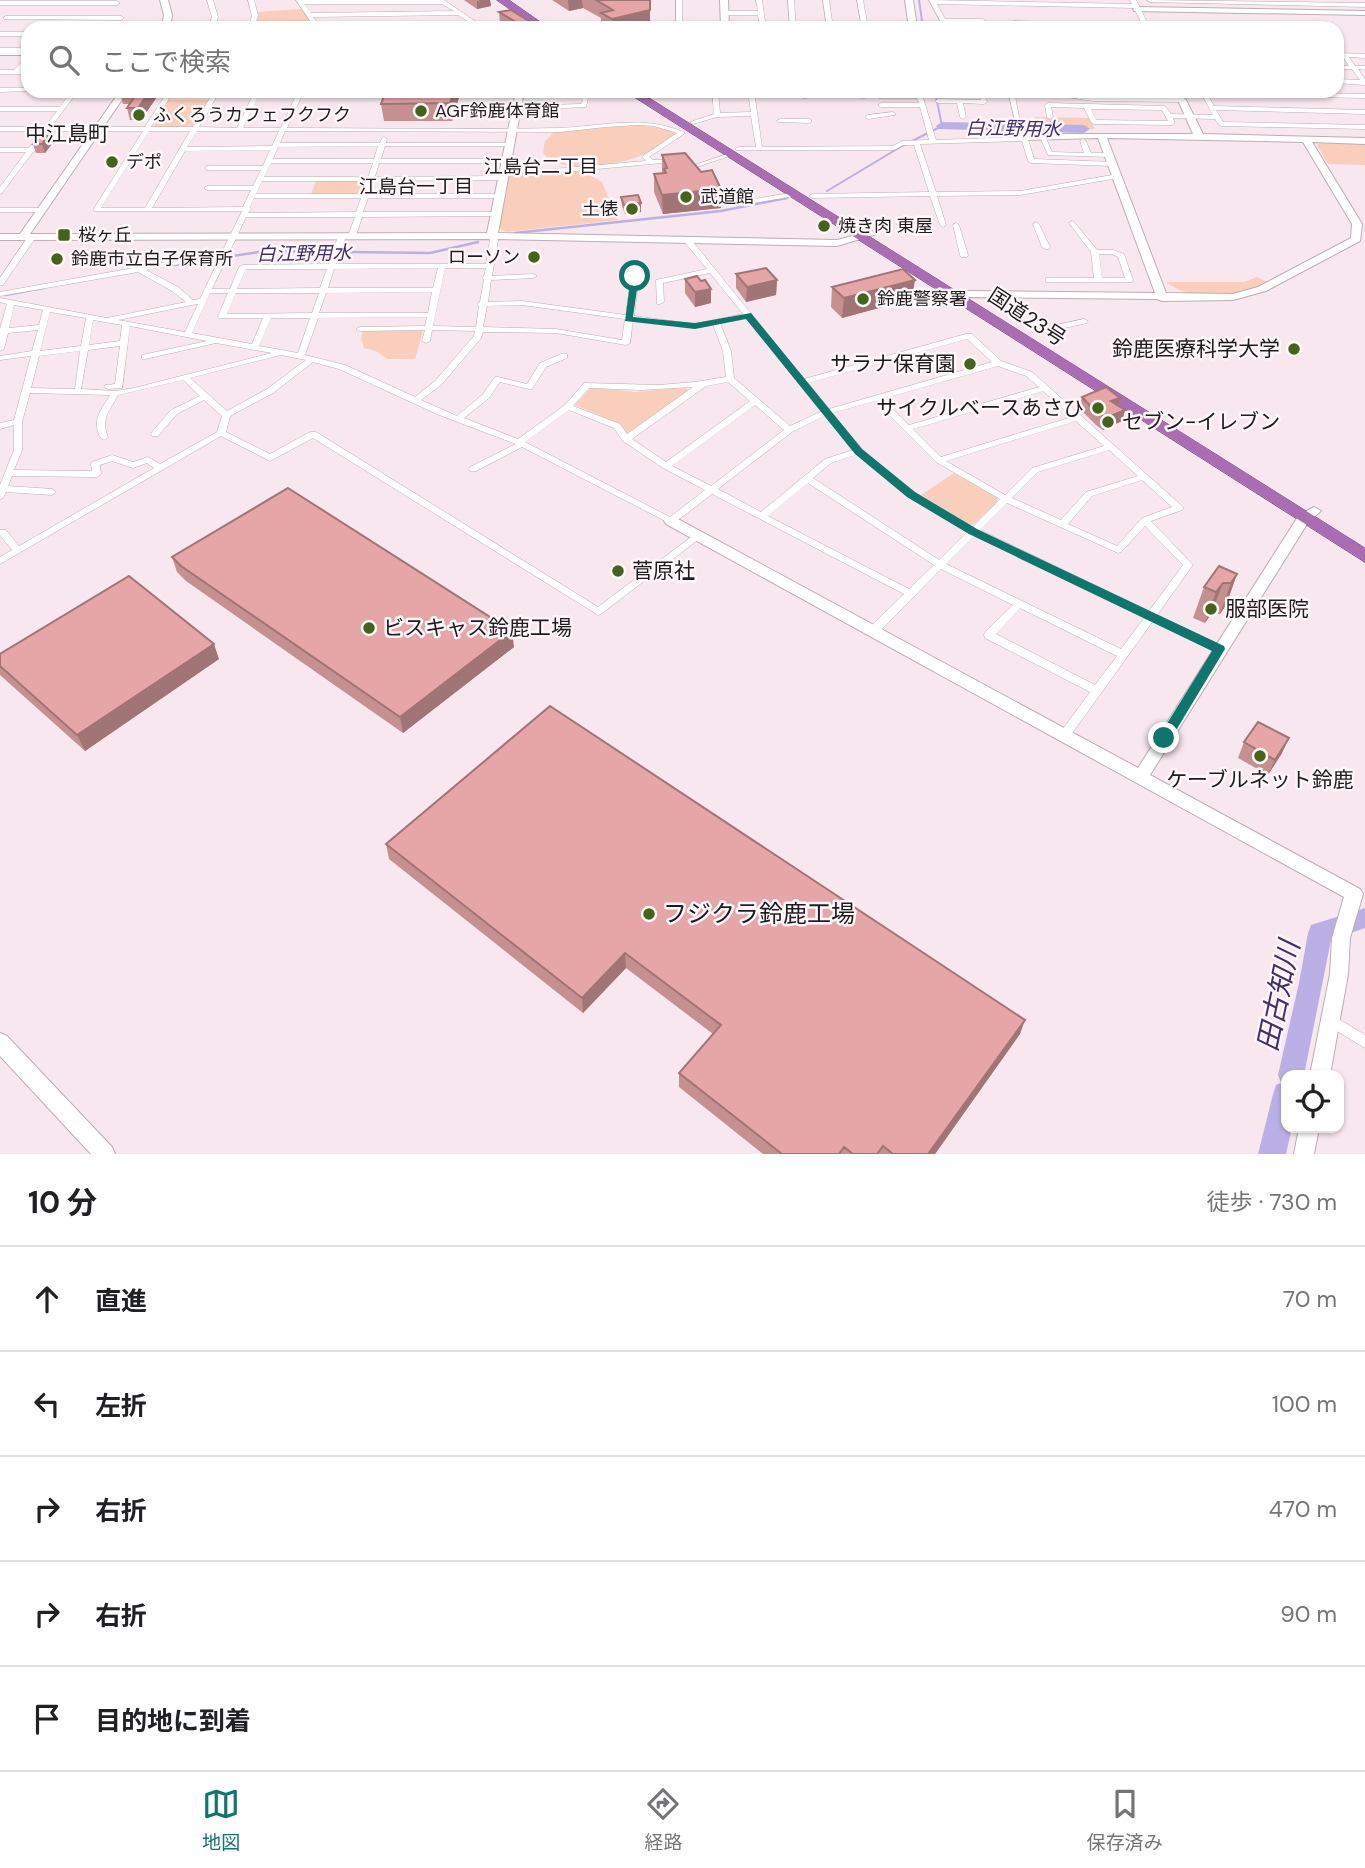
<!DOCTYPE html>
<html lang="ja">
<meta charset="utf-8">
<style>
body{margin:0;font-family:"DM Sans","Noto Sans JP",sans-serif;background:#f6f6f6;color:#202124}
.controls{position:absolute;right:21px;bottom:21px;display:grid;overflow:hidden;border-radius:14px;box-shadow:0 2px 5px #0004}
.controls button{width:63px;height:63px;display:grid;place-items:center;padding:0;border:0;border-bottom:2px solid #e0e0e0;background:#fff;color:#202124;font:35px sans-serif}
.stop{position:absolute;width:21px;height:21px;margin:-16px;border:5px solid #0f766e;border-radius:50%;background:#fff}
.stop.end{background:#0f766e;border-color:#fff;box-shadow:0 2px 7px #0008}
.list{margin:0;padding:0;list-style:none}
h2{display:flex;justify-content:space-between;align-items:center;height:91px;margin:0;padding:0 28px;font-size:30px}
h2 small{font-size:23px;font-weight:400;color:#757577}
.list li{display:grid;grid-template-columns:46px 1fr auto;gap:21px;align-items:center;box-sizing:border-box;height:105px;padding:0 28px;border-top:2px solid #e0e0e0}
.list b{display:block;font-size:26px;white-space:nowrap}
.list em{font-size:23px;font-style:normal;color:#757577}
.icon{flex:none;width:38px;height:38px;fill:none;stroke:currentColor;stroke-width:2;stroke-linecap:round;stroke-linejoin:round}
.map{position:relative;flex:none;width:1365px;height:1154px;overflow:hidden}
.search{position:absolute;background:#fff;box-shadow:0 2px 5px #0004;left:21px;right:21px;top:21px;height:77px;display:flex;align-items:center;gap:18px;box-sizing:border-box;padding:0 24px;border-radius:21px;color:#757577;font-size:26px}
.sheet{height:616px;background:#fff}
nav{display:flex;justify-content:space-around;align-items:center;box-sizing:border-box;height:98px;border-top:2px solid #e0e0e0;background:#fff;font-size:19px;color:#757577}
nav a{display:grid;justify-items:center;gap:4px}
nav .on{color:#0f766e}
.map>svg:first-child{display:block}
.green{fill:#f9cebb}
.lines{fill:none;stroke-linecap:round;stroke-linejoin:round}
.stream-far1{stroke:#bbb0e6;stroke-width:2}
.stream{stroke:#bbb0e6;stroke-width:2.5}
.river{fill:#bbb0e6;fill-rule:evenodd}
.street-casing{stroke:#beadb4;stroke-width:1}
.secondary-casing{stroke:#beadb4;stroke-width:2}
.highway-casing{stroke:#7a507f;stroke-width:1}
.street{fill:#fff;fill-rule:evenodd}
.secondary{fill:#fff;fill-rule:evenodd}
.highway{fill:#aa6cb3;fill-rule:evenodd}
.wall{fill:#c68f90}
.shaded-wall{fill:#a17475}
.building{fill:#e6a6a7;stroke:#a17475;stroke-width:2}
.route{fill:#0f766e}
.poi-dot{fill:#43641a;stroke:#fef7fa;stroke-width:2.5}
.labels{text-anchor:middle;stroke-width:5;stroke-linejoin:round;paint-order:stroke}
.far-poi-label{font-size:18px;fill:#211b1e;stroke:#fef7fa;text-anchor:start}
.far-water-label{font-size:19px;font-style:italic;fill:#422f6f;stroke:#fef7fa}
.far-neighbourhood-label{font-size:19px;fill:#211b1e;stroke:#fef7fa}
.far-quarter-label{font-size:21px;fill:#211b1e;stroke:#fef7fa}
.street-label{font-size:21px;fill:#211b1e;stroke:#fef7fa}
.poi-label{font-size:21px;fill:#211b1e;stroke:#fef7fa;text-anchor:start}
.near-poi-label{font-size:24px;fill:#211b1e;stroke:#fef7fa;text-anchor:start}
.near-water-label{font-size:28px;font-style:italic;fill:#422f6f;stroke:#fef7fa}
</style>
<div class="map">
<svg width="1365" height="1154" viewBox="0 0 1365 1154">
<rect width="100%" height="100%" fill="#f8e7ee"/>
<path class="green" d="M302 9 315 28H253L258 12Z
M168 100H208L193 126 153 128Z
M1035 117 1089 118 1095 129 1037 127Z
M637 125 670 129 676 134C655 160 567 182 543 153L545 141 554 132Z
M1321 143 1365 144V165L1328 164 1317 145Z
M582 171 602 182 618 220 506 232 499 228 510 173Z
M362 179 365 182 362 193 357 195 311 194 316 181Z
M1257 277 1267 282C1236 297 1194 303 1166 282H1244Z
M363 331H423L415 359H387L376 351 364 348 361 339Z
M685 387 689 391 630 433H625L618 423 575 405 591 388 637 392Z
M954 473 997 498 998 501 974 524 970 525 921 495Z"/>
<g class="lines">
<path class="stream-far1" d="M919 0 923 28
M827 191 902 146 942 126 935 91"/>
<path class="stream" d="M515 233 721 211 787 198
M175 265 265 251 430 253 478 242
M6 295 43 288"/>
<path class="river" d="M942 122 1084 125 1090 129 1084 133 938 129 936 126Z
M1365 908V928L1331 940 1304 1075H1286V1128H1292L1286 1154H1258L1273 1094 1276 1085 1281 1083 1278 1075 1299 983 1308 933 1311 925Z"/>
<g class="street-casing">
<path id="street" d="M207 0H213L218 17 214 28H208L212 17Z
M248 0H254L258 16 254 28H248L252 16Z
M296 0H444L485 28H478L458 15 313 17 321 28H315ZM304 4H442L454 11 311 13Z
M676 0H682V28H676Z
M756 0H762L766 28H760L758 15H725L722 13 725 11H758Z
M788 0H794L796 28H790Z
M823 0H829L833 28H827Z
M857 0H863L868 28H862Z
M929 0 1132 4 1130 0H1136L1150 28H1144L1134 8 937 4 945 19H983L986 21 983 23H947L950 28H944Z
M1147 0 1365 3V7L1150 2Z
M0 1H117L120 3 117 5H0Z
M6 16H121L124 18 121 20 4 19V17Z
M1014 21 1048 22 1051 24 1048 26 1012 24 1011 23Z
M0 32H28V36H0Z
M0 48H28V52H0Z
M1337 53 1365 54V58L1349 57 1355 66H1365V70L1358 69 1365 79V85L1337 83V79L1360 80 1352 69H1337V65L1349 66 1343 57H1337Z
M28 56V62L21 70H28V74H0V70H14Z
M0 88H28V91H30L0 92Z
M72 91H78L51 127H145L168 91H174L151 127H193L214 91H304L287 128C377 128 467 130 557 128 602 127 639 114 684 132V134L649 157 653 160 675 159V161L673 162 553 173H504L502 172V170L553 169 646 161 642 157 643 156 677 133 654 126 638 125 606 127 560 132 285 131 280 143H380L382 138 384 137 387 139 386 143H511L512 144 509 146H385L381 159H506L509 161 506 163H379L375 177 503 176 506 178 503 180 374 181 369 194H500L503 196 500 198H368L363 212H495L498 214 495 216 362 217 356 236 352 238 348 236 355 217H246L212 289H230L239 267 243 265 329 264 338 236 342 234 346 236 336 264H486L490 240 488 236 492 234H495L498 240 492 276 533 274 537 276 533 278 491 280 488 302 522 301 626 315 631 276 635 274 639 276 634 316 695 324 743 314 710 273 663 283 664 302 660 304H657L656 280 707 269 682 239 686 237H689L804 379 966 334H972L1001 361 1032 372 1182 506 1184 508 1182 510 1151 521 1193 565 1157 615 1223 646 1224 649 1223 652H1215L1153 621 1068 739 1064 740 1060 739 1059 736 1060 733 1090 692 985 638 984 635 985 632 1013 605 941 569 876 635H868L867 632 868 629 904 594 712 494 674 523 671 524 522 447 476 471H470L469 469 470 467 516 444 439 415 339 369 313 362 273 393 230 416 226 432 270 454 310 432H316L598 607 695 534H701L703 536 601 614 598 615 313 438 270 461 221 436 0 564V557L12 550 0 535V530H6L19 546 154 468 147 463 133 468 112 461 100 465 101 474 97 477 12 476 8 486 52 489 56 492 52 495 6 492 3 498 0 499V485L14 450V425L0 429V423L14 420 31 356 0 360V356L32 351 38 330 8 333 4 349 0 351V329L7 304 0 302V298L107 318 186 302 172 291 138 272 0 296V292L222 252 242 211H94L93 210 143 131H49L35 149V151L33 152 2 193 0 194V187L26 152H0V148H29L42 131H0V127H45L57 111H0V107H60ZM254 93 237 128 199 127 218 94ZM260 93H297L281 128H243ZM149 131H190L145 208H101ZM197 131H279L272 146 187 147ZM378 146 374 159H273L278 147ZM270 150 263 166H207L204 168 207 170H261L253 186H207L204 188 207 190H251L243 207 152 208 185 151ZM271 163H373L368 177H264ZM262 181H367L362 194H256ZM254 198H361L356 212 248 213 251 209 250 207ZM220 257 200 299 193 300 178 287 146 270ZM438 268 433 288H328L334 269ZM445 268H486L484 276 482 278 484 280 480 302 477 304 479 306 476 327 433 326ZM246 269H327L320 288 237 289ZM432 292 428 313H319L326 293ZM210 293H228L218 316 219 318H263L252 344 192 333ZM236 293H319L312 313 227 314ZM198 304 185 332 118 320 192 305ZM14 305 43 310 39 325 9 328ZM522 305 625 319 622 340 556 329 483 327 487 306ZM50 312 86 318 81 346 40 351ZM427 317 425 326 360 327 356 329 360 331 425 330 422 341 426 343 430 341 432 330 475 331 474 336 435 381 415 397 345 365 305 355 318 318ZM271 318H310L298 353 259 346ZM746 318 822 411 790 426 734 378 731 351 720 323ZM93 320 122 325 120 341 89 345ZM633 320 695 328 713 325 723 351 726 377 695 382 659 385 584 383 565 405 518 439 464 418 489 398 500 382 529 389H532L546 367 567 358V354H561L540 363 527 384 498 377H495L483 394 457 416 421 400 441 385 481 338 483 332 556 333 626 345 630 343ZM130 326 207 341 142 355V359H145L216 343 272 353 134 388 115 391 81 389 88 350 120 346 115 384 105 385 104 387 108 389 122 388ZM967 339 992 362 829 409 808 383ZM80 351 75 389 31 388 39 356ZM281 355 306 360 267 389 227 411 190 378ZM998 366 1026 376 1039 387 909 425 882 399ZM183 380 200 396 171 410 152 432 151 434 152 436H158L177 414 204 400 222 416 217 432 160 464 148 457 133 462 112 455 92 462 91 464 92 471 14 470 22 450V422L30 393 110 395C101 411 92 418 100 437L104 440 108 437C100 418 110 411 118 395ZM728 382 750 401 666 462 632 439 706 386ZM693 387 627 434 620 424 573 406 589 388 641 390ZM1043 391 1072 417 941 457 913 429ZM875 401 936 462 1000 499 973 527 914 493 862 449 832 413ZM755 405 784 430 711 486 672 466ZM569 410 614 428 623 441 663 468 705 490 670 517 525 442ZM826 415 853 450 825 459 761 512 718 489 792 432ZM1076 421 1104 446 1032 468 1005 495 946 461ZM1109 450 1138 476 1086 492 1061 520 1012 498 1038 472ZM858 454 908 497 967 532 939 560 813 478 831 463ZM1142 480 1172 507 1142 518 1117 546 1068 524 1092 496ZM808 483 934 565 909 589 768 516ZM1007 503 1118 553 1121 552 1145 526 1183 565 1149 611 980 530ZM975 535 1145 617 1121 649 946 564ZM1020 608 1117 656 1095 685 996 634Z
M571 91H578L588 98 586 107 517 110 514 108 517 106 581 104 583 100Z
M712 91H718L720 113 751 112 748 91H754L762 147 893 146 902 141 929 140 920 107H881L878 105 881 103H919L917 98H879L876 96 879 94H916L915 91H921L936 140 1021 137 1024 135 1028 139 1034 159 1113 162 1116 164 1113 166 1031 163 1028 161 1022 141 920 144 936 192 1020 191 1118 174 1121 176 1118 178 1020 195 937 196 946 225 943 227 940 225 930 196 812 198 809 196 812 194 929 192 914 145H903L894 150H736V148L738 147H756L751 116 717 117 693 124 690 122 714 114Z
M801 91H807V98H803Z
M858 91H864L865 98H861Z
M979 91H985L987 102 984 104 963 103 966 117 963 119 960 117 957 103H938L935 101 938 99 981 100Z
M1008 91H1014L1020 122 1015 121Z
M1038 91H1053L1093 97 1178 98 1174 91H1180L1185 100 1182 102 1093 101 1041 93Z
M1200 91 1365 94V98L1208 95 1214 106 1365 110V114L1216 110 1223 122 1365 125V129L1221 126 1219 125 1215 119 1173 118 1175 123 1172 125 1094 124 1091 122 1084 108 1051 107 1053 117 1050 119 1047 117 1045 105 1048 103 1164 106 1166 107 1171 114 1213 115ZM1091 109 1162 110 1168 121 1096 120Z
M893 112 895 113V115L868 119 865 117 868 115Z
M780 119H809L812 121 809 123 778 122 777 121Z
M1041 136H1045L1052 152 1084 153 1080 141 1083 139 1086 141 1091 153H1110L1113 155 1110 157 1048 155 1040 137Z
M730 153 735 154 691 169 686 168Z
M710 182H714L743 201 795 192 798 194 795 196 742 205 710 184Z
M0 208H42L45 210 42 212H0Z
M1072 221 1074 222 1097 250H1113L1124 254 1133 280 1132 282H1046V278H1094L1091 252 1069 223ZM1099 254H1112L1118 257 1125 278H1102Z
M1036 222 1039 224 1050 247 1049 249H1046L1042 247 1033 224Z
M956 223 959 225 968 255 967 257H961L960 255 953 225Z
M29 235H32L36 237 3 285H0V278Z
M1084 319 1088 321 1087 323 1036 334 1032 332 1033 330Z
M1332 1015 1365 1035V1048L1327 1025 1326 1021 1327 1017Z"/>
</g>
<g class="secondary-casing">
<path id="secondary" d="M160 0H168L172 15 170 28H162L164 15Z
M720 0H728L729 28H721Z
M905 0H913L917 28H909Z
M1137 7 1365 11V15L1134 11 1133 9Z
M0 51H28V55H0Z
M120 91H128L30 234 487 233 516 91H524L498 233 837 240 872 231 877 234 837 246 492 239 0 240V234H20Z
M1182 97 1186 100 1203 134 1365 138V144L1312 142 1362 224 1360 241 1266 291 1233 300 1162 301 1157 299 969 297 954 300V296L968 291 1155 293 1098 138 1024 140 1019 137 1024 134H1193L1178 100ZM1107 138 1303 142 1352 224 1351 238 1258 287 1233 294 1166 293Z
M1314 507 1321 511 1309 521 1150 775 1360 889 1363 894 1350 938 1348 974 1330 1075H1310L1330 974 1332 938 1344 897 666 524 664 521 671 517 676 518 1138 768 1299 515Z
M0 1033 7 1036 112 1147 115 1154H91L0 1056Z
M1299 1128H1319L1314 1154H1294Z"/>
</g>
<g class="highway-casing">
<path id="highway" d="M497 0H509L549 28H537Z
M625 91H638L1365 548V562Z"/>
</g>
<use href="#street" class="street"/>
<use href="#secondary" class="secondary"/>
<use href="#highway" class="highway"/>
</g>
<path class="wall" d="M464 0H490L491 6 477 9Z
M552 0H650V26L642 28H601V18L583 8 569 11Z
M499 12 540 28H508L500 24Z
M121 91H161L141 120H130L127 108 130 104H123L120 93Z
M459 97 452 121H384L381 104Z
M33 144 51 145 45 153H36Z
M662 155 701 172 721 189V208L663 214 654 192V174L662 173Z
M621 197 641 212 625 214 622 206Z
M736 274 777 280 776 295 746 302 736 288Z
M685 279 711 303 695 307 685 293Z
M832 287 912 299 842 318 831 307Z
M1082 397 1120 398 1118 405 1125 410 1122 421 1103 430 1096 425 1079 408Z
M172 557 514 647 403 733 186 581 177 572Z
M1237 574 1226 605 1220 614H1211L1205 623 1193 618 1204 587Z
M0 654 219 659 85 751 0 675Z
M1244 742 1282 753 1268 775 1238 758Z
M386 844 1020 1034 935 1154H763L679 1087V1073L713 1034 626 968 583 1013 389 859Z"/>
<path class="shaded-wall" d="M482 0H490L491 6 477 9V1Z
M568 0H582L583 8 569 11Z
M650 0V26L642 28H612V19Z
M150 91H161L141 120 138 108Z
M454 91H458L459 97 452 121 450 103Z
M48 136 51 145 45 153 42 144Z
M721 189V208L663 214 662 195Z
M641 203V212L625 214 624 205Z
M777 280 776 295 746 302 747 287Z
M915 280 912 299 842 318 844 298Z
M711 289V303L695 307V292Z
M1120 398 1117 410 1111 401Z
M1125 410 1122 421 1103 430 1106 418Z
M1237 574 1226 605 1220 614 1231 583Z
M1223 583 1211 614 1205 623 1216 592Z
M512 631 514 647 403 733 400 717Z
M214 644 219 659 85 751 77 735Z
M1289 738 1282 753 1268 775 1275 760Z
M625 953 626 968 583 1013 582 998Z
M1025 1020 1020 1034 935 1154H928Z"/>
<path class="building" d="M596 0H650V10L612 19 601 13 613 10Z
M511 10 540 28H526L499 12Z
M121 91H150L138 108H127L137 93H120Z
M386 91H454L450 103 381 104Z
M38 136H48L42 144H33Z
M685 153 701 172 712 170 721 189 662 195 654 174 666 173 664 169 667 168 662 155Z
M638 195 641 203 624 205 621 197Z
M766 268 777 280 747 287 736 274Z
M903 269 915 280 844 298 832 287Z
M697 276 701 281 705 280 711 289 695 292 685 279Z
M1106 387 1120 398 1111 401 1125 410 1106 418 1098 414 1082 397Z
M288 488 512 631 400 717 181 566 172 557Z
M1219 566 1237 574 1231 583H1223L1216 592 1204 587Z
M129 576 214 644 77 735 0 666V654Z
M550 706 1025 1020 928 1154H893L883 1146 877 1154H853L844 1147 839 1154H782L679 1073 721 1025 625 953 582 998 386 844Z
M1258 722 1289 738 1275 760 1244 742Z"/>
<path class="route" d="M635 273 639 276 633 317 695 323 751 313 862 449 915 492 977 529 1224 646 1225 649 1169 742 1164 743 1158 738 1212 651 969 534 907 497 855 454 746 319 695 329 625 321 631 276Z"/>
<g class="poi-dot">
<circle cx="421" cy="111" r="7"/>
<circle cx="139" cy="115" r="7"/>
<circle cx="112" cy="162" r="7"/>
<circle cx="686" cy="197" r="7"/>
<circle cx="632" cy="209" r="7"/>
<circle cx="824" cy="226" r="7"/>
<rect x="57" y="228" width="14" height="14" rx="3.5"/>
<circle cx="534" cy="257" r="7"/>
<circle cx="57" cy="259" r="7"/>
<circle cx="863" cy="299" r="7"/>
<circle cx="1294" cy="349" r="7"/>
<circle cx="970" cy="364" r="7"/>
<circle cx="1098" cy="408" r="7"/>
<circle cx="1108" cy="422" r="7"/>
<circle cx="618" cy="571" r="7"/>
<circle cx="1211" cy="609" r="7"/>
<circle cx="369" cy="628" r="7"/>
<circle cx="1260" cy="756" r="7"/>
<circle cx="649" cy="914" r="7"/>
</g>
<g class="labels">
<g class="far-poi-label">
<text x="435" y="117">AGF鈴鹿体育館</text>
<text x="153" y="121">ふくろうカフェフクフク</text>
<text x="126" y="168">デポ</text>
<text x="700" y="203">武道館</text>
<text x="618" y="215" text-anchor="end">土俵</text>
<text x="838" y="232">焼き肉 東屋</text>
<text x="78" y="241">桜ヶ丘</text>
<text x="520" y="263" text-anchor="end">ローソン</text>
<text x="71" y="265">鈴鹿市立白子保育所</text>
<text x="877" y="305">鈴鹿警察署</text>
</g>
<g class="far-water-label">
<text transform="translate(1013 128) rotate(1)" y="7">白江野用水</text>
<text transform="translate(304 253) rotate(-1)" y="7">白江野用水</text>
</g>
<g class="far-neighbourhood-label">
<text x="541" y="173">江島台二丁目</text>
<text x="416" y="193">江島台一丁目</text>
</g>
<g class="far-quarter-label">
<text x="67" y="141">中江島町</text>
</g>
<g class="street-label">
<text transform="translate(1027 317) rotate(33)" y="7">国道23号</text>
</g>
<g class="poi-label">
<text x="1280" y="356" text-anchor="end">鈴鹿医療科学大学</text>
<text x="956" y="371" text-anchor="end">サラナ保育園</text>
<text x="1084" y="415" text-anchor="end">サイクルベースあさひ</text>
<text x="1122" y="429">セブン-イレブン</text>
<text x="632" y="578">菅原社</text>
<text x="1225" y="616">服部医院</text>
<text x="383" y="635">ビスキャス鈴鹿工場</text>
<text x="1260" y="787" text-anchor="middle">ケーブルネット鈴鹿</text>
</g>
<g class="near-poi-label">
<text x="663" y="922">フジクラ鈴鹿工場</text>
</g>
<g class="near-water-label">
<text transform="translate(1278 996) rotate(-78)" y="10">田古知川</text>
</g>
</g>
</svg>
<div class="controls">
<button><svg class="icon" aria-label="locate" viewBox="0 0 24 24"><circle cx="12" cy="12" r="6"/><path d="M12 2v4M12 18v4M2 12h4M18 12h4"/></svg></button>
</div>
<div class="stop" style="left:635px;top:276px"></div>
<div class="stop end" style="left:1164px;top:738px"></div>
<div class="search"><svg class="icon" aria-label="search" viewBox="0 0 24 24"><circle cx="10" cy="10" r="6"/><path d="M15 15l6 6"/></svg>ここで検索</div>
</div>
<section class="sheet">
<h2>10 分<small>徒歩 · 730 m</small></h2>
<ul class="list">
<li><svg class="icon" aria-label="ahead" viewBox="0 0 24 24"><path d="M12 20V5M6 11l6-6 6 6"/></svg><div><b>直進</b></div><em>70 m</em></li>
<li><svg class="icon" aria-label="left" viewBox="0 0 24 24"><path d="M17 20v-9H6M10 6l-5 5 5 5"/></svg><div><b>左折</b></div><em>100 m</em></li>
<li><svg class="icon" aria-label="right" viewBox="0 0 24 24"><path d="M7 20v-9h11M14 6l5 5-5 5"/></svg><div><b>右折</b></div><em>470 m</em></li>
<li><svg class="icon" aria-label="right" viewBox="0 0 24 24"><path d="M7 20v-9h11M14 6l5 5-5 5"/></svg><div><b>右折</b></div><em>90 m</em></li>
<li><svg class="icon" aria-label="arrive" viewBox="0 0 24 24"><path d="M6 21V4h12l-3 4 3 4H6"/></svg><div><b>目的地に到着</b></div></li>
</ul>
</section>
<nav>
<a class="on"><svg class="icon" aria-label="map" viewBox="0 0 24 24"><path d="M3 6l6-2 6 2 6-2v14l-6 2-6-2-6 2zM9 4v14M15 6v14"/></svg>地図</a>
<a><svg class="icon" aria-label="directions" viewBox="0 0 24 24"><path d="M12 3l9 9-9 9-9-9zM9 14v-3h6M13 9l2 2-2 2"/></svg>経路</a>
<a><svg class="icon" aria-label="saved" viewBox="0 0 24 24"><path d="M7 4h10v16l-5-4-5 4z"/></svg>保存済み</a>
</nav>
